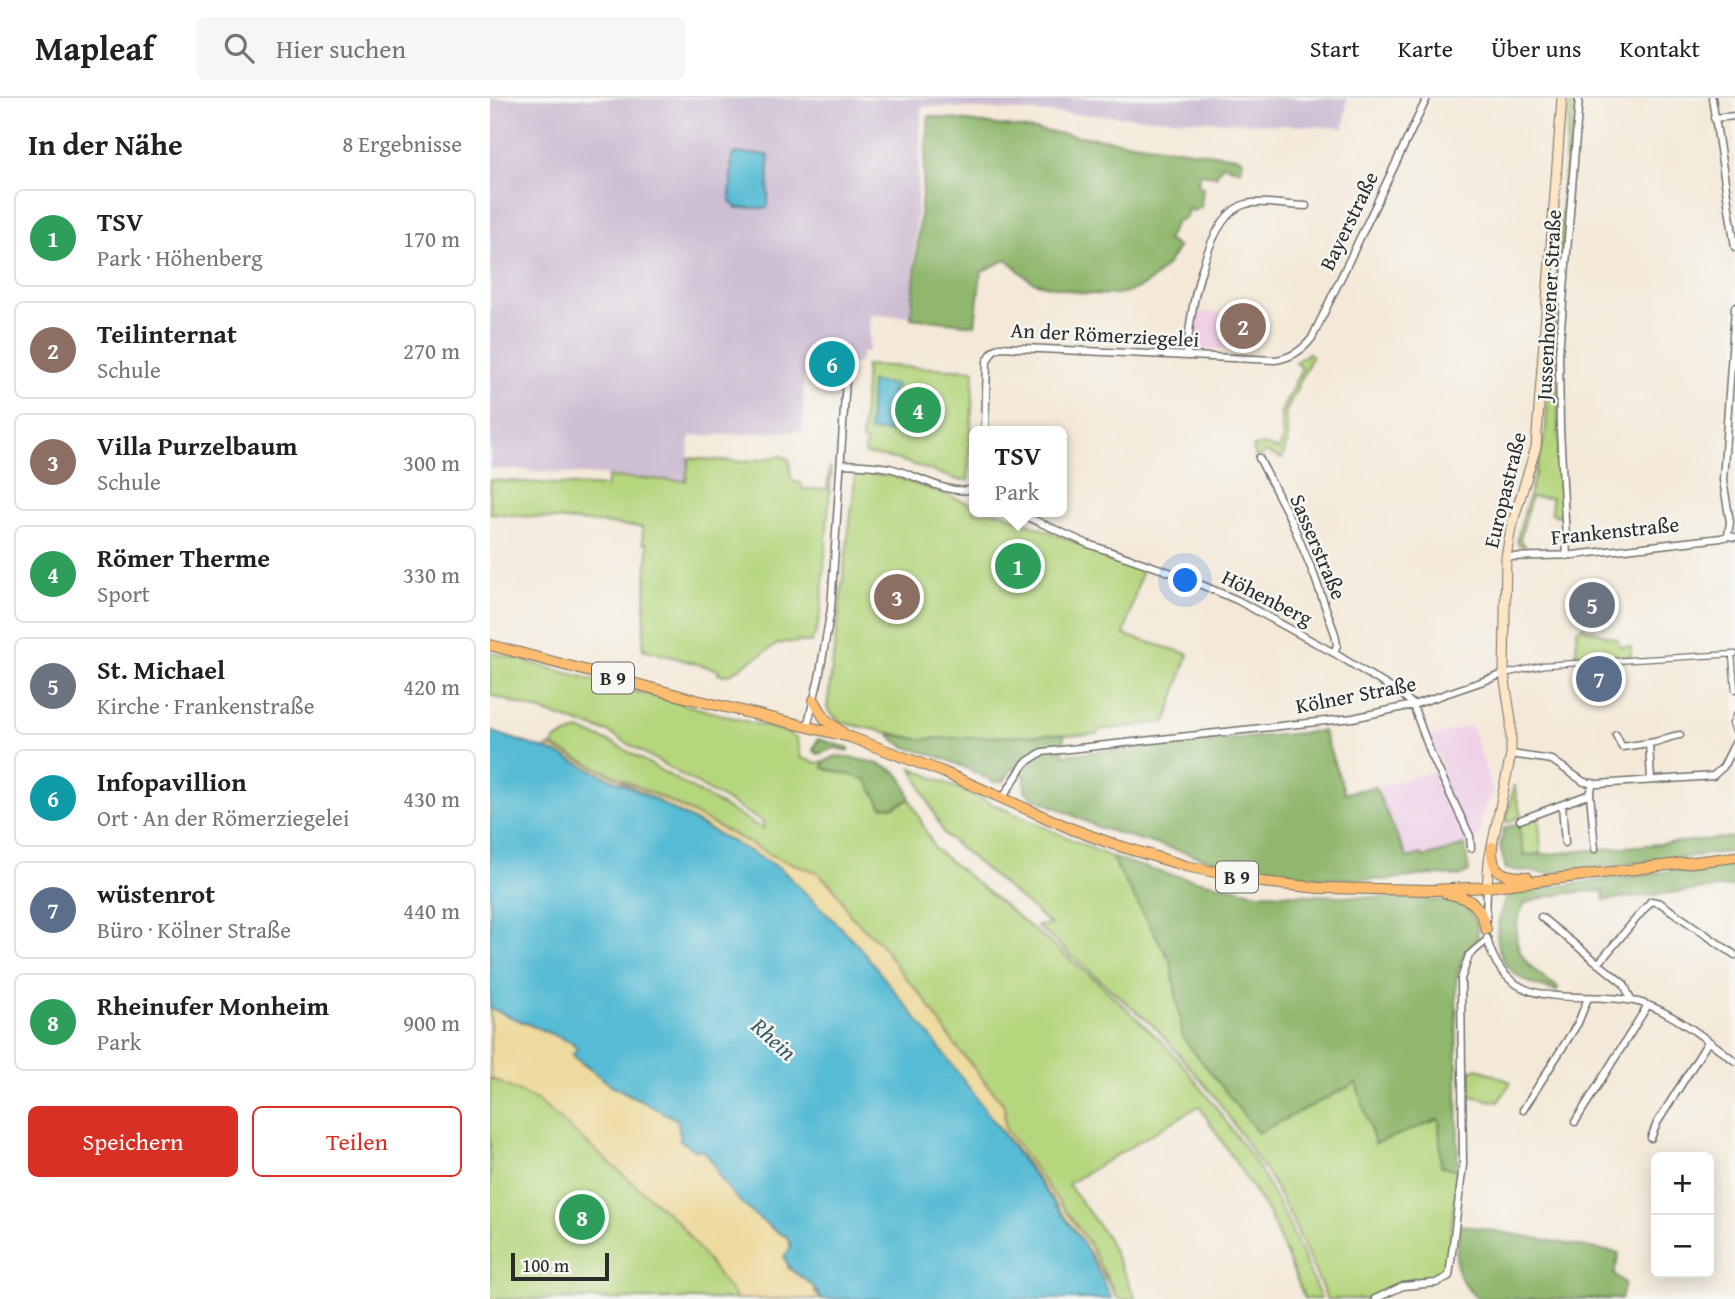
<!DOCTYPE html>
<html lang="de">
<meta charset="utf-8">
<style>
body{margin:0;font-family:"Gentium Book Plus",serif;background:#f6f6f6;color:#202124}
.controls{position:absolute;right:21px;bottom:21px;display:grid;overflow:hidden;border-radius:10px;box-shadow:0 4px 18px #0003}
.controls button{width:63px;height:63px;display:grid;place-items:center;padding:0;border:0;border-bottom:2px solid #e0e0e0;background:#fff;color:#202124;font:35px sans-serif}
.scale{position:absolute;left:21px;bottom:18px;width:98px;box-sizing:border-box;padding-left:7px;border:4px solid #2b2b2b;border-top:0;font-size:19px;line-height:24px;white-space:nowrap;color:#2b2b2b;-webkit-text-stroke:5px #f6f6f2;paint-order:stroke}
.you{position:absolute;left:696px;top:483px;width:24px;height:24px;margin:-18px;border:5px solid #fff;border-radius:50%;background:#1a73e8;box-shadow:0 0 0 10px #1a73e833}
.badge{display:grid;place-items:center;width:46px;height:46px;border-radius:50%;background:#d93025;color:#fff;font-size:23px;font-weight:700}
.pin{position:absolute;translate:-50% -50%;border:4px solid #fff;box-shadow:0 2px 7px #0006}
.popup{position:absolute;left:479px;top:328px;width:98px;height:91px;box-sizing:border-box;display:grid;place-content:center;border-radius:10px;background:#fff;filter:drop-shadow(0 2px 5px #0005);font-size:23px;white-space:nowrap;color:#757577}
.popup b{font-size:26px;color:#202124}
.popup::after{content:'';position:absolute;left:50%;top:100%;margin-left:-14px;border:14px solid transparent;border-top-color:#fff}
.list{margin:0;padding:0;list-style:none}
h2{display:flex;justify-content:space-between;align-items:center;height:91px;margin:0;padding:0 28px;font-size:30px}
h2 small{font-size:23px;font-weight:400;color:#757577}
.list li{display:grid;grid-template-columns:46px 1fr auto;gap:21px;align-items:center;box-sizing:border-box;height:98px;margin:0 14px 14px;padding:0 14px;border:2px solid #e0e0e0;border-radius:10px}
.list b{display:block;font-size:26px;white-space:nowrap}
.list p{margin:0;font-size:23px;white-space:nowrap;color:#757577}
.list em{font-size:23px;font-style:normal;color:#757577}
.actions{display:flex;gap:14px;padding:21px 28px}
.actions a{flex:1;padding:16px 0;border:2px solid #d93025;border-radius:10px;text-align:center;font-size:24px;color:#d93025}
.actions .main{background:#d93025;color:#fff}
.icon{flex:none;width:38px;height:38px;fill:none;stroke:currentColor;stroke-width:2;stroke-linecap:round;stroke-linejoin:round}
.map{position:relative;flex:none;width:1245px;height:1201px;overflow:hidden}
header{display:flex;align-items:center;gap:42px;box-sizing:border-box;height:98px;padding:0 35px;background:#fff;border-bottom:2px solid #e0e0e0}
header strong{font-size:33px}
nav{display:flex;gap:38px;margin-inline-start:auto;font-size:24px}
.search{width:490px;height:63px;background:#f6f6f6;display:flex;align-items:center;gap:18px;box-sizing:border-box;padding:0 24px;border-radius:10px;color:#757577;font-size:26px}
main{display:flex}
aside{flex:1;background:#fff}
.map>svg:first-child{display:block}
.built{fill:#efd0e7}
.industrial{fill:#cdbed3}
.green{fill:#b6d67e;stroke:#708054;stroke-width:2}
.forest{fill:#90b76d;stroke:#5e714c;stroke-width:2}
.sand{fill:#eeda9e;stroke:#8c8264;stroke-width:2}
.water{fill:#56bbd4;stroke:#407380;stroke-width:2}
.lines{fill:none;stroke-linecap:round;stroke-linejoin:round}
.pedestrian-casing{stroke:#716e68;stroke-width:7}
.minor-casing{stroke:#716e68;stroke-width:9}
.secondary-casing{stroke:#716e68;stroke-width:11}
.primary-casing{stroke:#716e68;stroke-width:12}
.pedestrian{stroke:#fff;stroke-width:4.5}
.minor{stroke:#fff;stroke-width:6}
.secondary{stroke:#fee5c5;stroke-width:9}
.primary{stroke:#fcbd6f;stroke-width:10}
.labels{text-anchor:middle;stroke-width:5;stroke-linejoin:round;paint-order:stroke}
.shield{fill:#f6f6f2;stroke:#686867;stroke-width:2}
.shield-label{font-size:19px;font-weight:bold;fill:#2b2b2b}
.street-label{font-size:21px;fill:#2b2b2b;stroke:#f6f6f2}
.water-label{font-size:23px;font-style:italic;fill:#3a5d66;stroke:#f6f6f2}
</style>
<header>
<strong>Mapleaf</strong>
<div class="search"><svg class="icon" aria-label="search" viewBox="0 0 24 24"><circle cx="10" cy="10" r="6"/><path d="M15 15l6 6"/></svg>Hier suchen</div>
<nav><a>Start</a><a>Karte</a><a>Über uns</a><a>Kontakt</a></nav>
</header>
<main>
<aside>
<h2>In der Nähe<small>8 Ergebnisse</small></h2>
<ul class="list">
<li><span class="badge" style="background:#2e9e5b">1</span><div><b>TSV</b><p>Park · Höhenberg</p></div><em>170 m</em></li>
<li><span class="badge" style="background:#8d6e63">2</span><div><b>Teilinternat</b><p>Schule</p></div><em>270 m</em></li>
<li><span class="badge" style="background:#8d6e63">3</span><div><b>Villa Purzelbaum</b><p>Schule</p></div><em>300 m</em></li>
<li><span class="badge" style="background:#2e9e5b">4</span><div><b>Römer Therme</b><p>Sport</p></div><em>330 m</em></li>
<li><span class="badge" style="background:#6b7280">5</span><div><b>St. Michael</b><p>Kirche · Frankenstraße</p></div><em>420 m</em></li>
<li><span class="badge" style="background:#0f9aa8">6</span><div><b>Infopavillion</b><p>Ort · An der Römerziegelei</p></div><em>430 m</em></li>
<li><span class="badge" style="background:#5c6f8a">7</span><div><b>wüstenrot</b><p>Büro · Kölner Straße</p></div><em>440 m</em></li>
<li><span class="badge" style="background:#2e9e5b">8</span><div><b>Rheinufer Monheim</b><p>Park</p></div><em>900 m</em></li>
</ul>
<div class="actions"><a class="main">Speichern</a><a>Teilen</a></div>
</aside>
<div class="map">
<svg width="1245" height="1201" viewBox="0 0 1245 1201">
<rect width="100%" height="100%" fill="#f6f6f2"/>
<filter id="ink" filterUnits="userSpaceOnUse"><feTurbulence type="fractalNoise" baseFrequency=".0143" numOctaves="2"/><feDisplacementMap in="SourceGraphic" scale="14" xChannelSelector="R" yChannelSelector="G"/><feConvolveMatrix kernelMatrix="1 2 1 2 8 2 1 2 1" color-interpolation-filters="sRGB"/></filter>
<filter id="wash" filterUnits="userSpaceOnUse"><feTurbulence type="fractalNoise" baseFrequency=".00686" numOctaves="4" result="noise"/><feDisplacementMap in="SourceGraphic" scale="28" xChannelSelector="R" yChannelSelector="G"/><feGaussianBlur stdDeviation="1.57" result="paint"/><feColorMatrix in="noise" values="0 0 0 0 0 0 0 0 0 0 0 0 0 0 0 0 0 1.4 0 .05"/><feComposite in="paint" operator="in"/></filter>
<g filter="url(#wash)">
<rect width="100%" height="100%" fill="#f4e9d9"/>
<path class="built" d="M703 213 748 216V218L759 219V233L751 232V236H747L746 251H700Z
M981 627 1003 694 1000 696 1001 701 997 703 992 717 990 736 985 744 934 759 930 756 917 760 885 689 954 671 939 640Z"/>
<path class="industrial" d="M0 0H857L854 30 432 8 421 218 380 217 379 252 377 254H371V261L367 266H357L356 272H341L340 279 314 277 313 333 200 338 196 383 0 370Z"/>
<path class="green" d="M1080 0H1085L1066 233 1071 415 1068 418 1062 415 1061 400 1041 399 1030 442 1036 449 1028 446 1027 441 1055 339Z
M819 255 822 258 795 316 798 343 792 361 775 354 771 359H766L763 349 774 347 789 352 793 340 790 316 812 270 805 264Z
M376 267 484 272 478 382H468L410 362 375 356 376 343H372Z
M291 358 299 361 301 381 305 384 311 385 312 391H337L340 369 341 374 331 513 326 534 321 545 308 543V545L297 544 288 546 238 577 228 576 229 572 153 551 158 446 153 445 152 429 0 415V382L116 389 118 379 196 383 199 360 255 364Z
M366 375 403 378 484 407V414H510L652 471 634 537 698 556 676 624 609 632 607 636 428 641 350 624 337 611Z
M1094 528 1098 532C1109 532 1116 540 1128 541L1129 548 1141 549V558L1086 561 1087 532Z
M0 554 296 634 307 641 311 660 326 665 334 664 333 670 376 681 404 709 420 701 445 751 608 884 671 943 692 966 725 1008 769 1070 797 1122 831 1201H815L779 1116 709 1008 578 1086 617 1139 646 1201H628L598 1144 515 1030 514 1007 464 946 435 902 408 871 392 847 360 817 344 791 327 774 287 760 183 705 63 649 64 642 89 632 123 645 273 731V724L118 634 0 597Z
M422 670 621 759 681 864 693 940 866 985 949 1021 951 1068 968 1072 958 1158 953 1174 941 1180H922L875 1201H837L801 1119 780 1080 726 1000 667 931 547 828 561 827 454 736Z
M1024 687 1031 718 1018 724H1016Z
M1049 720 1051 756 1034 757 1028 725Z
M0 969 108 1037 262 1201H0Z
M987 970 1021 984 1008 1004 977 997 978 974Z"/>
<path class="forest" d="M439 18 747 59 753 62 751 72 732 67 726 78 711 76 707 85 713 90 711 109 704 113 698 111 696 119 686 124 677 142 688 149C662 199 623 203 573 191 564 188 550 187 542 183 533 178 525 168 517 161L491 174 485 227 421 220Z
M833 633 855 695 885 689 917 760 931 756 934 759 975 747 979 774 971 778 937 777 895 782 821 779 753 771 610 730 539 697 535 692V678L522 670 514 683 505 684C487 676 468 665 449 659 433 653 409 651 399 636L428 641 574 636 573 657Z
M328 641 359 650V653L345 650 328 656 323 652Z
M346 658C360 658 403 667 411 679 415 685 418 694 420 701L404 709H392L376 681 333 670 334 664Z
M1028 726 1034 757 1060 756 1245 739V753L1056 775 1016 771 1010 748 1014 730Z
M621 759 677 776 768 795 907 800 961 803 976 807 987 826 988 839 971 862 966 882 968 1072 951 1068 949 1021 885 1046 866 985 768 1035 693 940 681 864Z
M1245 765V788L1114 802 1113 793C1086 793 1059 796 1034 806 1014 846 1034 869 1068 889L1067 893C1028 885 1000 866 1009 823 1011 812 1013 801 1022 794Z
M971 1127 1129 1155 1124 1177 1135 1185 1131 1201H988C960 1176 965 1160 971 1127Z"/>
<path class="sand" d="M59 648 183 705 287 760 327 774 345 791 360 817 392 847 408 871 435 902 464 946 514 1007 515 1030 598 1144 628 1201 594 1146 535 1063 367 846 290 770 131 683 130 685 57 652Z
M0 910 83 945 87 951 82 958 121 987 188 1022 211 1051 219 1056 232 1083 282 1131 297 1139 301 1149 298 1170 324 1188 325 1195 332 1201H247L188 1124 47 1002 0 980Z"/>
<path class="water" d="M245 55 277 57 279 59 278 108 276 110H246L240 103 242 58Z
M381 284 407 287V290L402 291 401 294 409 298 412 309H401L399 334 379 333Z
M0 633 66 655 162 700 290 770 367 846 449 949 594 1146 622 1201H332C328 1197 326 1192 322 1187 311 1175 301 1178 294 1159L301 1149 297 1139C276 1128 247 1104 233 1084 225 1073 223 1060 211 1051L205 1053 190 1042 188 1022 121 987 82 957 87 951 83 945 0 910Z"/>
</g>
<g filter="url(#ink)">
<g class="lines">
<g class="pedestrian-casing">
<path id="pedestrian" d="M1242 557 1245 592
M1014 576 1054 567 1245 556
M1245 618 1242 625 1245 634"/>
</g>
<g class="minor-casing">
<path id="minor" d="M1222 0 1245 149
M1224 20 1245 18
M697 258C698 223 715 116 756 106 774 102 797 108 816 108
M495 333 497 263 503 253 510 249 785 262C801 260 812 253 822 240L937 0
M769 360 802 424 824 477 845 536 847 547 844 555
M352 366C369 367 387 367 403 371 428 378 459 398 484 391
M526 414 598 446 688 477 747 502 844 555 914 598 923 607 941 656 980 738 981 750
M1238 438 1240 424 1233 382 1245 209
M1077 458 1070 331 1069 256 1089 0
M1016 459 1083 457 1231 440 1238 438 1245 439
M317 629 329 580 341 511 357 266
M1126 637 1132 649 1159 645
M1021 656 1062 662 1094 684 1108 686 1223 678 1233 669 1245 645
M1161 682 1159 645C1171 644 1179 638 1190 637
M1100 696 1105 751
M512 701 535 665 552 654 863 620 923 607 1014 576
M1072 707 1075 745
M1030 722 1100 696 1103 685
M1051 819 1134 886 1141 902
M996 823 997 789
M997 840C1017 924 1096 887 1155 906 1185 916 1220 944 1245 963
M1108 866 1161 803 1170 805 1245 857
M1033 1012 1088 925 1098 900
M1085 1024 1158 907
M1161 1040 1167 1025 1218 944
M885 1201 913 1188 946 1185 959 1178 973 1067 971 881 979 857 997 842"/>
</g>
<g class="secondary-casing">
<path id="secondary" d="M997 789 999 762 1021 656V622L1014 576 1016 459 1021 430 1046 349 1072 0"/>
</g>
<g class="primary-casing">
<path id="primary" d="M0 547 202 601 360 639 453 674 582 731 623 746 696 768 772 784 829 790 942 792 997 789 1245 759
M324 602 335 621 353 635
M1002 749C1001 775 1013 779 1037 779
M956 795C981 800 990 806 996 831"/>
</g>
<use href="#pedestrian" class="pedestrian"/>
<use href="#minor" class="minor"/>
<use href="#secondary" class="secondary"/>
<use href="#primary" class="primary"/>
</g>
</g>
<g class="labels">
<g class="shield">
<rect x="102" y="564.5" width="42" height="31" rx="5"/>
<rect x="726" y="763.5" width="42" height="31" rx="5"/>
</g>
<g class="shield-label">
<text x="123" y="587">B 9</text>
<text x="747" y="786">B 9</text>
</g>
<g class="street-label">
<text transform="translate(859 123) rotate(-64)" y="7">Bayerstraße</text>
<text transform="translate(1059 207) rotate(-87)" y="7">Jussenhovener Straße</text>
<text transform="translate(615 237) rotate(3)" y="7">An der Römerziegelei</text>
<text transform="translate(1015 392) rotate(-76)" y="7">Europastraße</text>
<text transform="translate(1125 433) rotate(-6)" y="7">Frankenstraße</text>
<text transform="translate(828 449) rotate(67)" y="7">Sasserstraße</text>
<text transform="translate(777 500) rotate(27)" y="7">Höhenberg</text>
<text transform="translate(866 597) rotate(-11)" y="7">Kölner Straße</text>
</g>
<g class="water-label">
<text transform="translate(284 941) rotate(42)" y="8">Rhein</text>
</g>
</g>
</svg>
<div class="controls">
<button>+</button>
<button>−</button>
</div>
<div class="scale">100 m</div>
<div class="you"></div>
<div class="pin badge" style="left:528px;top:468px;background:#2e9e5b">1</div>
<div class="popup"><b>TSV</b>Park</div>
<div class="pin badge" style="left:753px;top:228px;background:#8d6e63">2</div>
<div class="pin badge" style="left:407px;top:499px;background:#8d6e63">3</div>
<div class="pin badge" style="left:428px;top:312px;background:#2e9e5b">4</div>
<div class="pin badge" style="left:1102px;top:507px;background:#6b7280">5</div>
<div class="pin badge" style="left:342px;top:266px;background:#0f9aa8">6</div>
<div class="pin badge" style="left:1109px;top:581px;background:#5c6f8a">7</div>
<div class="pin badge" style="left:92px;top:1119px;background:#2e9e5b">8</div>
</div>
</main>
